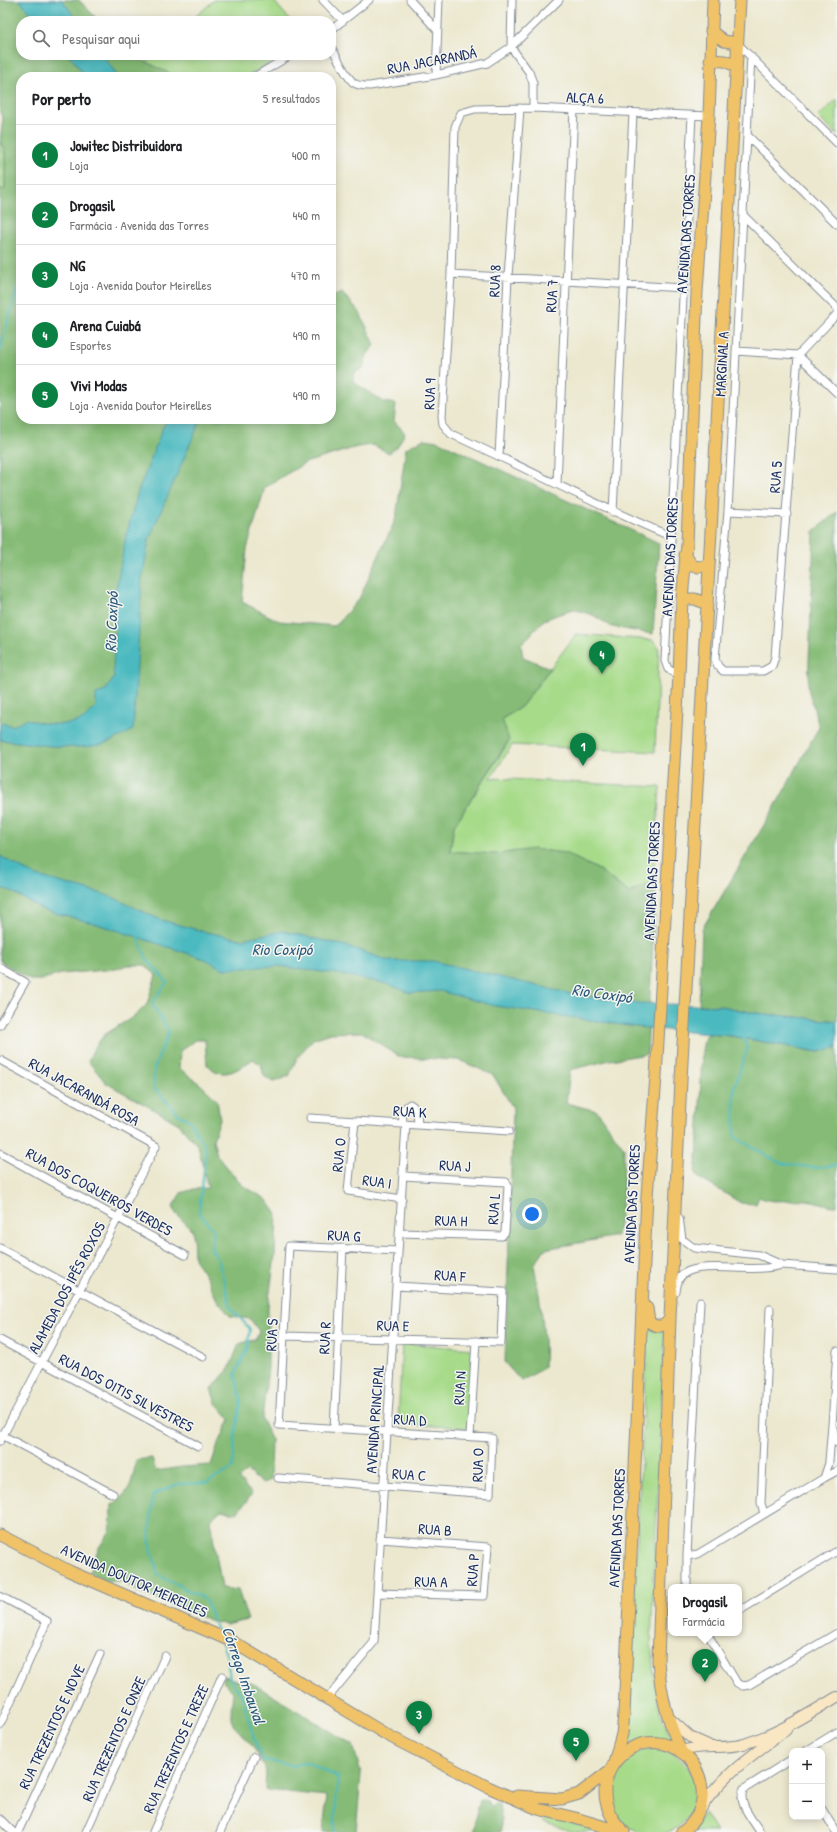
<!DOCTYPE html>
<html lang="pt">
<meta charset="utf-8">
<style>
body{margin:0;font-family:"Patrick Hand",sans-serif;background:#f2f2f2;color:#202124}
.controls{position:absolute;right:12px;bottom:12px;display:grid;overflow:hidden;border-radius:8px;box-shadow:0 2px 10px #0003}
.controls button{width:36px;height:36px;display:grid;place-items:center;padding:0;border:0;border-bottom:1px solid #e0e0e0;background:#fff;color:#202124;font:20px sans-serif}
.you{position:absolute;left:532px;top:1214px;width:14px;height:14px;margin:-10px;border:3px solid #fff;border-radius:50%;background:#1a73e8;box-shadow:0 0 0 6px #1a73e833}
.badge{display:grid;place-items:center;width:26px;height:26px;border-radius:50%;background:#0b8043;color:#fff;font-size:13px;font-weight:700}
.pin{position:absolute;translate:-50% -33px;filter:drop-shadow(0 1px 2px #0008)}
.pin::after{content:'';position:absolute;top:21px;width:14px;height:12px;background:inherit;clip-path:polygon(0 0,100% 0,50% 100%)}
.popup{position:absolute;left:668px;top:1584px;width:74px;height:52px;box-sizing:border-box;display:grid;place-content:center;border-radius:8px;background:#fff;filter:drop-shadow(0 1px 3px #0005);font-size:13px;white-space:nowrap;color:#757577}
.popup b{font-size:15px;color:#202124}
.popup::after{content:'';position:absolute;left:50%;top:100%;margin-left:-8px;border:8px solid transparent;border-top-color:#fff}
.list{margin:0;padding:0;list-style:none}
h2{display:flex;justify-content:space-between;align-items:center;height:52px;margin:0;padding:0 16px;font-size:17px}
h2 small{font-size:13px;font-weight:400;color:#757577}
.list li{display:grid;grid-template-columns:26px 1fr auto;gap:12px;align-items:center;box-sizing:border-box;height:60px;padding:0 16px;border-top:1px solid #e0e0e0}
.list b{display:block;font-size:15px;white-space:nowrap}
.list p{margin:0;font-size:13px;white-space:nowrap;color:#757577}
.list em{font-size:13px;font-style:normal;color:#757577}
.icon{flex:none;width:22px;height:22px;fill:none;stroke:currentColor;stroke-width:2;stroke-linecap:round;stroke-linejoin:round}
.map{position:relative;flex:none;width:837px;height:1832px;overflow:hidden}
.search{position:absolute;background:#fff;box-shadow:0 2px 10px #0003;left:16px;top:16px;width:320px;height:44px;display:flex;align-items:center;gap:10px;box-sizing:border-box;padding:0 14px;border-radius:16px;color:#757577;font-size:15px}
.panel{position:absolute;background:#fff;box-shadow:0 2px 10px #0003;left:16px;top:72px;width:320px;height:352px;border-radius:16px}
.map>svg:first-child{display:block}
.green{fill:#a7db8a;stroke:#618574}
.forest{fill:#85bb76;stroke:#50756a}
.water{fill:#4bbac0;stroke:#33748f}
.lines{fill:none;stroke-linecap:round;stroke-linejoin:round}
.stream{stroke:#4bbac0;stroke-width:2}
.street-casing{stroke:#848c96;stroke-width:9}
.secondary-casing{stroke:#848c96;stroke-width:12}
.primary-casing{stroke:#848c96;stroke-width:13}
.street{stroke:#fff;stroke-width:7}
.secondary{stroke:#f9e7c3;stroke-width:10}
.primary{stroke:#f0c369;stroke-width:11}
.labels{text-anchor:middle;stroke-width:3;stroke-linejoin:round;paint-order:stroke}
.street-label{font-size:15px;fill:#1b2f5e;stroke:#f6f6f2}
.water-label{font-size:16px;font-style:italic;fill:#29597b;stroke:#f6f6f2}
</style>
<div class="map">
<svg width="837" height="1832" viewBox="0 0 837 1832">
<rect width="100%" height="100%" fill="#f6f6f2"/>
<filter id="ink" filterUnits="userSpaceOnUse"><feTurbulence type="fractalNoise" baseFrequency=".025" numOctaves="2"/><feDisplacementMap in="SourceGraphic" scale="8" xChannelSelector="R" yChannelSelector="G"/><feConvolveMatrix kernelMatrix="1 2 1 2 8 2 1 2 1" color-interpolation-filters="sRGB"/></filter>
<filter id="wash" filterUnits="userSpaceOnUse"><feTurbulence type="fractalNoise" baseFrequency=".012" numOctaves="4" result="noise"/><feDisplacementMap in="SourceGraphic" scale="16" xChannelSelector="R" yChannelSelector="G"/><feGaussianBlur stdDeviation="0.9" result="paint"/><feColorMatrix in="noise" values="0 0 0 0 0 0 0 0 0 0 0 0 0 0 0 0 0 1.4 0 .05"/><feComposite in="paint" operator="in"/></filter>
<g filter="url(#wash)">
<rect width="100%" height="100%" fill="#ece8cf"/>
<path class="green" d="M214 0H273L291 21H191Z
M154 55H284L246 77H130Z
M837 99V135L818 117Z
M0 141 5 151V189L0 190Z
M576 634 653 640 659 647 655 752 512 745 491 778 660 787 654 868 656 880 629 893 599 870 583 862 450 851 454 826 508 743 502 719 521 707Z
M648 1326 660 1331H665L651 1641C653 1665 654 1691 661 1714 664 1723 669 1731 673 1740L650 1739 624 1745 628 1717Z
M402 1343 472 1349 469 1428 398 1424Z
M610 1792a43 43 0 1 1 86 0a43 43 0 1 1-86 0Z
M704 1813 716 1832H692Z
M553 1818 595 1829 602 1832H573L543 1822 546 1819Z"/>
<path class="forest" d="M0 0H79L99 21H21V55H132L177 77H21V419H331V297L342 293 359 311 375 345 367 355 363 368 354 373 353 382 384 402 396 404 394 421 405 433 397 447 389 453 373 445 357 447 305 463 265 487 247 549 242 602 279 621 335 626 359 599 396 518 406 448 424 439 438 441 659 543 653 634 612 627 593 615 573 609 544 620 521 645 523 657 550 668 521 707 502 719 509 740 454 826 450 851 496 854 533 849 565 853 599 870 629 893 656 880 647 1054 610 1060 570 1070 566 1103 597 1111 624 1148 623 1195 617 1236 545 1249 534 1265C540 1299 546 1333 544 1368L521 1381 505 1363 513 1108 493 1075 459 1060 400 1057 362 1032 331 1033 313 1039 297 1058 289 1076 273 1082 264 1076 261 1065 253 1059C237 1070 224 1081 207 1065L205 1040H195L180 1051 179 1068 200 1084 217 1100 220 1119 213 1140 217 1155 242 1185 266 1199 277 1214 275 1256 268 1306V1368L262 1419 271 1439 270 1480 263 1484 247 1471 239 1479 252 1494 237 1513 221 1510 210 1520 222 1588 238 1590 248 1620 226 1625 212 1621 138 1592 123 1581H107L90 1573 98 1549 110 1531 111 1506C131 1491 132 1484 136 1460L152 1458 156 1471 182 1467 211 1465 216 1450 230 1419 216 1403 211 1389 229 1369 239 1344 256 1339 259 1331 250 1319 230 1316 217 1300 206 1276 194 1259 193 1231 176 1214 173 1206 181 1193 194 1189 208 1188 198 1146 179 1124 153 1109 106 1083 88 1061 94 1048 104 1035 136 1015 147 1004 156 975 145 965H128L116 969 61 974 41 980H30L0 961V190L5 189V151L0 141 3 118 0 112Z
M837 512V1021L755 1013 721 1006 699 1005 702 929 780 798 819 727 808 688 814 531Z
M708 1034 731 1036 818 1052 837 1047V1206C826 1206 817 1201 806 1200 791 1198 774 1205 759 1197L756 1204 741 1203 699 1178 695 1171 697 1158 700 1105 702 1051 704 1040Z
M225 1676 238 1681 247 1680 353 1745 361 1774 356 1832H323L327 1796 265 1790 266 1771 253 1746 233 1725 231 1710 233 1692 222 1681 223 1677Z
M480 1800H486L493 1807 498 1800 501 1817V1832H474L475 1818Z"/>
<path class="water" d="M19 0H62L78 21H38Z
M69 55H103L118 77H86Z
M168 419H201L149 539 142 580 133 730C122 736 111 742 99 745 67 751 32 743 0 740V723L13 726 26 719C42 724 63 727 79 721 86 719 92 711 96 707V694L105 691 114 678 113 667 116 625 115 595 126 536 138 492 163 427Z
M0 856 34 875 110 896 161 920 206 932 241 939 283 931 347 946 389 961H433L580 996 638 1003 721 1006 755 1013 837 1021V1047L819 1052 731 1036 636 1027 495 1006 440 991 410 993 388 984 338 974 278 966 224 969 205 959 97 924 43 910 11 891 0 888Z"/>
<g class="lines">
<path class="stream" d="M0 351 21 274
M138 936 146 958 167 982 152 1004 169 1031 154 1068V1088L179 1115 189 1120 206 1149 199 1212 214 1231 211 1249 218 1259 231 1308 250 1329 247 1349 235 1375 241 1400 235 1438 233 1468 207 1483 178 1484 153 1495 149 1538 158 1575 205 1599 217 1631
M744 1038 747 1049 734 1089 735 1137 780 1163 815 1168 837 1165
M221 1641 227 1657 230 1679 242 1696 254 1739 263 1760 291 1766 306 1762 338 1777 334 1832"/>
</g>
</g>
<g filter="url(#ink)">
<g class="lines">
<g class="street-casing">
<path id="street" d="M323 0 343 21
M410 0 437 30
M512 0 511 47 529 72 533 83V108
M331 30 369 0
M737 43 837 143
M331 47C337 56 346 77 354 83 358 86 365 86 370 86L436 75 487 63 511 47 559 0
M751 56 728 511 715 659 718 666 723 671H763L772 666 775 657 798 355 837 314
M436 75 439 0
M254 77 291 55
M747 135 837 224
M743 215 837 308
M451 274 683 288
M736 351 798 355 837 393
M499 456 508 277 520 108
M557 483 574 110
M728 511 787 514
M613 512 633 113
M670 536C595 505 524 467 451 434L443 424 442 416 451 274 455 127 461 113 475 109 533 108 709 116
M679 675 668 669 665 661 692 115
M0 968 25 982 0 1025
M0 1060 156 1146 0 1441
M310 1118 509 1131
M355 1121 348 1191 402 1199
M403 1124 402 1110 410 1104C419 1109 417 1116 418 1125
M0 1153 185 1255
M679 1218 682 1239 694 1248 759 1255 782 1265 837 1269
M399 1233 502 1236 505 1232 508 1186 506 1182 403 1176
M0 1248 203 1357
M676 1292C677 1284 678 1277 685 1273 705 1261 755 1274 782 1265
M285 1336 501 1342 503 1292 396 1286
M0 1340 198 1446
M832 1425 837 1351
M334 1428 343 1248
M0 1434 113 1494
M470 1436 476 1341
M829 1461 832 1425 837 1443
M829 1463 824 1478 837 1471
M278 1478 490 1494 492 1438 279 1425 289 1246 398 1251
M764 1514 761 1503 770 1309
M687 1556 698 1554 824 1478
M687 1587V1556L700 1302
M377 1593 484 1596 488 1547 380 1539
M0 1596 47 1621 0 1725
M739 1611 837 1551
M707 1633 737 1683 743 1686 749 1685 837 1633
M327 1699 374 1642 406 1124
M806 1751 837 1732
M822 1809 836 1832
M0 1819 13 1832
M18 1832 100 1654
M86 1832 165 1656
M153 1832 222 1676
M220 1832 254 1757
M760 1832C753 1820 736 1802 744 1789L792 1759"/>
</g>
<g class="secondary-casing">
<path id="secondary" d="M668 1717 690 1737 708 1745
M681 1751C704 1744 723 1750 744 1744 777 1734 808 1714 837 1697
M701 1809C721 1775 755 1753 786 1730"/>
</g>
<g class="primary-casing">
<path id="primary" d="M711 31 724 41 737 43
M710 60 725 61 735 66
M685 555 693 566 699 567 709 565
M682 599H695L707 604
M647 1308 649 1322C658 1328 664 1328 670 1318
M0 1535 69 1571 233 1642 387 1735 488 1787 538 1809 575 1818 622 1832
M681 1751C667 1718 661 1697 658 1661L670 1318 681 1080 740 0
M614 1762 622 1734 624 1714 647 1196 656 1076 679 675 682 599 687 544 697 292 709 116 713 0
M517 1796 562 1799 579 1794 609 1771
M624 1832C572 1782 638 1714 685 1755 695 1764 701 1776 702 1790 704 1806 695 1823 682 1832"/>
</g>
<use href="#street" class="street"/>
<use href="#secondary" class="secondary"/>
<use href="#primary" class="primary"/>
</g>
</g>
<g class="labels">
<g class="street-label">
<text transform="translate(432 61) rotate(-11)" y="5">RUA JACARANDÁ</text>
<text transform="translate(585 98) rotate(2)" y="5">ALÇA 6</text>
<text transform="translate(686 234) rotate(-86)" y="5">AVENIDA DAS TORRES</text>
<text transform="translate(495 281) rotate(-87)" y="5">RUA 8</text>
<text transform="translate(552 296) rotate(-87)" y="5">RUA 7</text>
<text transform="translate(722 364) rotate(-87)" y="5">MARGINAL A</text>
<text transform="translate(430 394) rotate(-87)" y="5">RUA 9</text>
<text transform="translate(776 477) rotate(-86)" y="5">RUA 5</text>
<text transform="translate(670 557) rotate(-87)" y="5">AVENIDA DAS TORRES</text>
<text transform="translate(652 881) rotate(-87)" y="5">AVENIDA DAS TORRES</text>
<text transform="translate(84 1092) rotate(29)" y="5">RUA JACARANDÁ ROSA</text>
<text transform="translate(410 1112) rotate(4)" y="5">RUA K</text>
<text transform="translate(339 1155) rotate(-84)" y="5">RUA O</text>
<text transform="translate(455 1166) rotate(3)" y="5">RUA J</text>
<text transform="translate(377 1182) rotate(8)" y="5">RUA I</text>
<text transform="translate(99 1192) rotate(29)" y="5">RUA DOS COQUEIROS VERDES</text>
<text transform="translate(632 1204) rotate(-87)" y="5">AVENIDA DAS TORRES</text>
<text transform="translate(494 1209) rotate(-86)" y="5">RUA L</text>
<text transform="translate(451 1221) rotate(2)" y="5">RUA H</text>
<text transform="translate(344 1236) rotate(3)" y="5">RUA G</text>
<text transform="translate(450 1276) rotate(4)" y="5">RUA F</text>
<text transform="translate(67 1288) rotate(-62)" y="5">ALAMEDA DOS IPÊS ROXOS</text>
<text transform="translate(393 1326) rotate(2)" y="5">RUA E</text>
<text transform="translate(272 1335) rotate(-87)" y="5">RUA S</text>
<text transform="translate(325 1338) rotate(-87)" y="5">RUA R</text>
<text transform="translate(460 1388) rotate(-87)" y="5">RUA N</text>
<text transform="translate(126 1393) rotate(28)" y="5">RUA DOS OITIS SILVESTRES</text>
<text transform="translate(375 1419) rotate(-86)" y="5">AVENIDA PRINCIPAL</text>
<text transform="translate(410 1420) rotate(3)" y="5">RUA D</text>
<text transform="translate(478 1465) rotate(-88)" y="5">RUA O</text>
<text transform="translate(409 1475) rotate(4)" y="5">RUA C</text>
<text transform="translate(617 1528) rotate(-87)" y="5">AVENIDA DAS TORRES</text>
<text transform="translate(435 1530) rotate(4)" y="5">RUA B</text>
<text transform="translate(473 1570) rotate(-86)" y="5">RUA P</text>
<text transform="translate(134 1581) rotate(24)" y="5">AVENIDA DOUTOR MEIRELLES</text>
<text transform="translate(431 1582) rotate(1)" y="5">RUA A</text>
<text transform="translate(52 1727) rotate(-65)" y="5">RUA TREZENTOS E NOVE</text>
<text transform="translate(114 1739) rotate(-66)" y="5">RUA TREZENTOS E ONZE</text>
<text transform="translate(176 1749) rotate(-66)" y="5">RUA TREZENTOS E TREZE</text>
</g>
<g class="water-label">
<text transform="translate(111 622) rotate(-88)" y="6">Rio Coxipó</text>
<text x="282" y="955">Rio Coxipó</text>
<text transform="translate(602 993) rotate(8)" y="6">Rio Coxipó</text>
<text transform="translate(244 1675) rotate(71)" y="6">Córrego Imbauval</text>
</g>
</g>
</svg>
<div class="controls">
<button>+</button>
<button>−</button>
</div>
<div class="you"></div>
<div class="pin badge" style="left:583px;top:766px">1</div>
<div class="pin badge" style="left:705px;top:1682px">2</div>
<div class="popup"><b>Drogasil</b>Farmácia</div>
<div class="pin badge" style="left:419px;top:1734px">3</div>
<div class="pin badge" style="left:602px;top:674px">4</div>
<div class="pin badge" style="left:576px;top:1761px">5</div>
<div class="search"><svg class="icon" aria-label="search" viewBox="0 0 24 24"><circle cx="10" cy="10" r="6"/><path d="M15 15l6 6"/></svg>Pesquisar aqui</div>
<section class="panel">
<h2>Por perto<small>5 resultados</small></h2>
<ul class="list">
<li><span class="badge">1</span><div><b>Jowitec Distribuidora</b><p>Loja</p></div><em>400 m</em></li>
<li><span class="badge">2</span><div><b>Drogasil</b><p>Farmácia · Avenida das Torres</p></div><em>440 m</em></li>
<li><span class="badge">3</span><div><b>NG</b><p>Loja · Avenida Doutor Meirelles</p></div><em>470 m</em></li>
<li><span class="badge">4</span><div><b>Arena Cuiabá</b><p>Esportes</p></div><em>490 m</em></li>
<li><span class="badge">5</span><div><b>Vivi Modas</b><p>Loja · Avenida Doutor Meirelles</p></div><em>490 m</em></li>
</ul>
</section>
</div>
